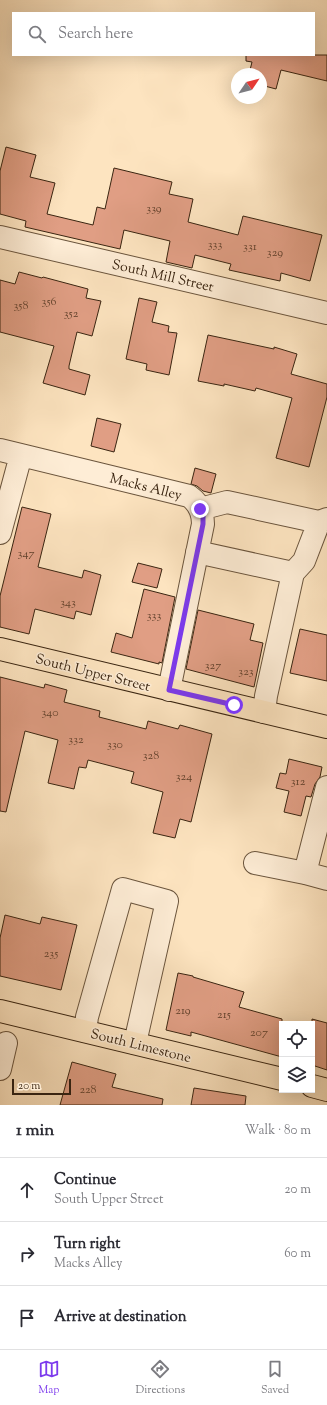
<!DOCTYPE html>
<meta charset="utf-8">
<style>
body{margin:0;font-family:"Sorts Mill Goudy",serif;background:#f2f2f3;color:#2b2b33}
.controls{position:absolute;right:12px;bottom:12px;display:grid;overflow:hidden;border-radius:0px;box-shadow:0 4px 16px #0002}
.controls button{width:36px;height:36px;display:grid;place-items:center;padding:0;border:0;border-bottom:1px solid #e1e1e2;background:#fff;color:#2b2b33;font:20px sans-serif}
.compass{position:absolute;left:231px;top:68px;width:36px;height:36px;border-radius:50%;background:#fff;box-shadow:0 4px 16px #0002;rotate:55deg}
.scale{position:absolute;left:12px;bottom:10px;width:59px;box-sizing:border-box;padding-left:4px;border:2px solid #3a2511;border-top:0;font-size:11px;line-height:14px;white-space:nowrap;color:#3a2511;-webkit-text-stroke:3px #feedd6;paint-order:stroke}
.stop{position:absolute;width:12px;height:12px;margin:-9px;border:3px solid #7c3aed;border-radius:50%;background:#fff}
.stop.end{background:#7c3aed;border-color:#fff;box-shadow:0 1px 4px #0008}
.list{margin:0;padding:0;list-style:none}
h2{display:flex;justify-content:space-between;align-items:center;height:52px;margin:0;padding:0 16px;font-size:17px}
h2 small{font-size:13px;font-weight:400;color:#7c7c81}
.list li{display:grid;grid-template-columns:26px 1fr auto;gap:12px;align-items:center;box-sizing:border-box;height:64px;padding:0 16px;border-top:1px solid #e1e1e2}
.list b{display:block;font-size:15px;white-space:nowrap}
.list p{margin:0;font-size:13px;white-space:nowrap;color:#7c7c81}
.list em{font-size:13px;font-style:normal;color:#7c7c81}
.icon{flex:none;width:22px;height:22px;fill:none;stroke:currentColor;stroke-width:2;stroke-linecap:round;stroke-linejoin:round}
.map{position:relative;flex:none;width:327px;height:1105px;overflow:hidden}
.search{position:absolute;background:#fff;box-shadow:0 4px 16px #0002;left:12px;right:12px;top:12px;height:44px;display:flex;align-items:center;gap:10px;box-sizing:border-box;padding:0 14px;border-radius:0px;color:#7c7c81;font-size:15px}
.sheet{height:244px;background:#fff}
nav{display:flex;justify-content:space-around;align-items:center;box-sizing:border-box;height:56px;border-top:1px solid #e1e1e2;background:#fff;font-size:11px;color:#7c7c81}
nav a{display:grid;justify-items:center;gap:2px}
nav .on{color:#7c3aed}
.map>svg:first-child{display:block}
.building{fill:#e09e84;stroke:#3a2511}
.lines{fill:none;stroke-linecap:round;stroke-linejoin:round}
.minor-casing{stroke:#6b553d;stroke-width:24}
.major-casing{stroke:#3a2511;stroke-width:24}
.minor{stroke:#feedd6;stroke-width:22}
.major{stroke:#fde4c0;stroke-width:22}
.route{stroke:#7c3aed;stroke-width:5}
.labels{text-anchor:middle;stroke-width:3;stroke-linejoin:round;paint-order:stroke}
.number-label{font-size:12px;fill:#64432e}
.street-label{font-size:14px;fill:#3a2511;stroke:#feedd6}
</style>
<div class="map">
<svg width="327" height="1105" viewBox="0 0 327 1105">
<rect width="100%" height="100%" fill="#fde4c0"/>
<filter id="stains"><feTurbulence type="fractalNoise" baseFrequency=".005" numOctaves="4"/><feColorMatrix values="0 0 0 0 .2 0 0 0 0 .09 0 0 0 0 .02 0 0 0 .5 -.17"/></filter>
<radialGradient id="worn" r=".72"><stop offset=".6" stop-color="#630" stop-opacity="0"/><stop offset="1" stop-color="#630" stop-opacity=".3"/></radialGradient>
<path class="building" d="M246 55H327V81L281 70 276 89 261 85V74H249L252 62 246 61Z
M6 147 36 155 30 177 55 183 47 214 93 225 97 207 105 209 114 168 172 182 169 194 193 199 188 222 238 235 243 216 322 235 310 281 281 273 280 281 229 270 231 264 195 255 192 268 166 262 170 241 124 230 120 249 25 227 26 221 0 214V171Z
M19 272 42 278 43 277 88 289 86 298 101 301 92 336 77 332 69 366V369L90 375 85 395 43 383 54 346 0 332V280L15 284Z
M139 298 157 302 152 322 169 326 168 332 177 333 169 375 146 370 147 364 126 359Z
M208 335 274 349V347L297 354 291 374 327 384V397L309 467 276 458 292 398 256 388 255 391 224 384V386L198 381Z
M97 418 121 424 114 452 91 446Z
M195 468 216 474 211 493 203 491 197 486 191 484Z
M22 507 51 514 38 567 82 578 84 570 101 575 91 615 76 611 74 619 35 609 29 634 0 627V596Z
M138 563 162 569 157 588 132 582Z
M144 589 175 597 162 663 159 662V664L111 652 116 633 132 638Z
M198 610 254 624 250 640 263 643 254 687 186 669Z
M300 629 327 635V681L290 673Z
M0 677 44 688 45 684 67 690 64 702 100 711 99 717 146 729 148 721 178 729 180 725 212 734 191 822 180 819 175 838 153 833 163 792 131 783 134 772 88 760 86 768 79 767 74 789 48 783 58 740 25 731 6 812 0 811Z
M289 759 322 767 320 777 315 784 311 797 306 796 301 816 284 812 289 791 276 788 280 773 286 774Z
M5 915 40 924 42 917 77 925 61 990 0 976V938Z
M178 973 193 976V977L244 992 239 1007 282 1019V1057L191 1032V1036L166 1030Z
M312 1019 327 1023V1070L312 1065Z
M72 1062 116 1074 112 1087 163 1099 162 1105H60Z
M194 1088 246 1096 245 1105H191Z"/>
<g class="lines">
<g class="minor-casing">
<path id="minor" d="M0 237 327 313
M0 450 189 496C199 503 203 512 203 524L169 690
M200 509 227 502 319 522 327 519
M0 533 21 455
M197 552 293 573
M264 712 266 696 293 573 304 561 319 522
M255 863 305 873 327 879
M305 873 327 787
M85 1031 87 1017 123 889 167 901 135 1043
M0 1069 6 1043"/>
</g>
<g class="major-casing">
<path id="major" d="M0 649 327 727
M0 1011 282 1079
M312 1086 327 1090"/>
</g>
<use href="#minor" class="minor"/>
<use href="#major" class="major"/>
</g>
<g class="lines">
<path class="route" d="M200 509 203 516V524L169 690 234 705"/>
</g>
<g class="labels">
<g class="number-label">
<text x="154" y="212">339</text>
<text x="215" y="248">333</text>
<text x="250" y="250">331</text>
<text x="275" y="256">329</text>
<text x="49" y="305">356</text>
<text x="21" y="309">358</text>
<text x="71" y="317">352</text>
<text x="26" y="557">347</text>
<text x="68" y="606">343</text>
<text x="154" y="619">333</text>
<text x="213" y="669">327</text>
<text x="246" y="675">323</text>
<text x="50" y="716">340</text>
<text x="76" y="743">332</text>
<text x="115" y="748">330</text>
<text x="151" y="759">328</text>
<text x="184" y="780">324</text>
<text x="298" y="785">312</text>
<text x="51" y="957">235</text>
<text x="183" y="1014">219</text>
<text x="224" y="1018">215</text>
<text x="259" y="1036">207</text>
<text x="88" y="1093">228</text>
</g>
<g class="street-label">
<text transform="translate(163 275) rotate(13)" y="5">South Mill Street</text>
<text transform="translate(146 486) rotate(14)" y="5">Macks Alley</text>
<text transform="translate(93 672) rotate(14)" y="5">South Upper Street</text>
<text transform="translate(141 1045) rotate(14)" y="5">South Limestone</text>
</g>
</g>
<rect width="100%" height="100%" filter="url(#stains)"/>
<rect width="100%" height="100%" fill="url(#worn)"/>
</svg>
<div class="controls">
<button><svg class="icon" aria-label="locate" viewBox="0 0 24 24"><circle cx="12" cy="12" r="6"/><path d="M12 2v4M12 18v4M2 12h4M18 12h4"/></svg></button>
<button><svg class="icon" aria-label="layers" viewBox="0 0 24 24"><path d="M12 4l9 5-9 5-9-5zM3 14l9 5 9-5"/></svg></button>
</div>
<svg class="compass" viewBox="-18 -18 36 36"><path d="M0-13l5 13h-10z" fill="#e53935"/><path d="M0 13l5-13h-10z" fill="#7c7c81"/></svg>
<div class="scale">20 m</div>
<div class="stop" style="left:234px;top:705px"></div>
<div class="stop end" style="left:200px;top:509px"></div>
<div class="search"><svg class="icon" aria-label="search" viewBox="0 0 24 24"><circle cx="10" cy="10" r="6"/><path d="M15 15l6 6"/></svg>Search here</div>
</div>
<section class="sheet">
<h2>1 min<small>Walk · 80 m</small></h2>
<ul class="list">
<li><svg class="icon" aria-label="ahead" viewBox="0 0 24 24"><path d="M12 20V5M6 11l6-6 6 6"/></svg><div><b>Continue</b><p>South Upper Street</p></div><em>20 m</em></li>
<li><svg class="icon" aria-label="right" viewBox="0 0 24 24"><path d="M7 20v-9h11M14 6l5 5-5 5"/></svg><div><b>Turn right</b><p>Macks Alley</p></div><em>60 m</em></li>
<li><svg class="icon" aria-label="arrive" viewBox="0 0 24 24"><path d="M6 21V4h12l-3 4 3 4H6"/></svg><div><b>Arrive at destination</b></div></li>
</ul>
</section>
<nav>
<a class="on"><svg class="icon" aria-label="map" viewBox="0 0 24 24"><path d="M3 6l6-2 6 2 6-2v14l-6 2-6-2-6 2zM9 4v14M15 6v14"/></svg>Map</a>
<a><svg class="icon" aria-label="directions" viewBox="0 0 24 24"><path d="M12 3l9 9-9 9-9-9zM9 14v-3h6M13 9l2 2-2 2"/></svg>Directions</a>
<a><svg class="icon" aria-label="saved" viewBox="0 0 24 24"><path d="M7 4h10v16l-5-4-5 4z"/></svg>Saved</a>
</nav>
